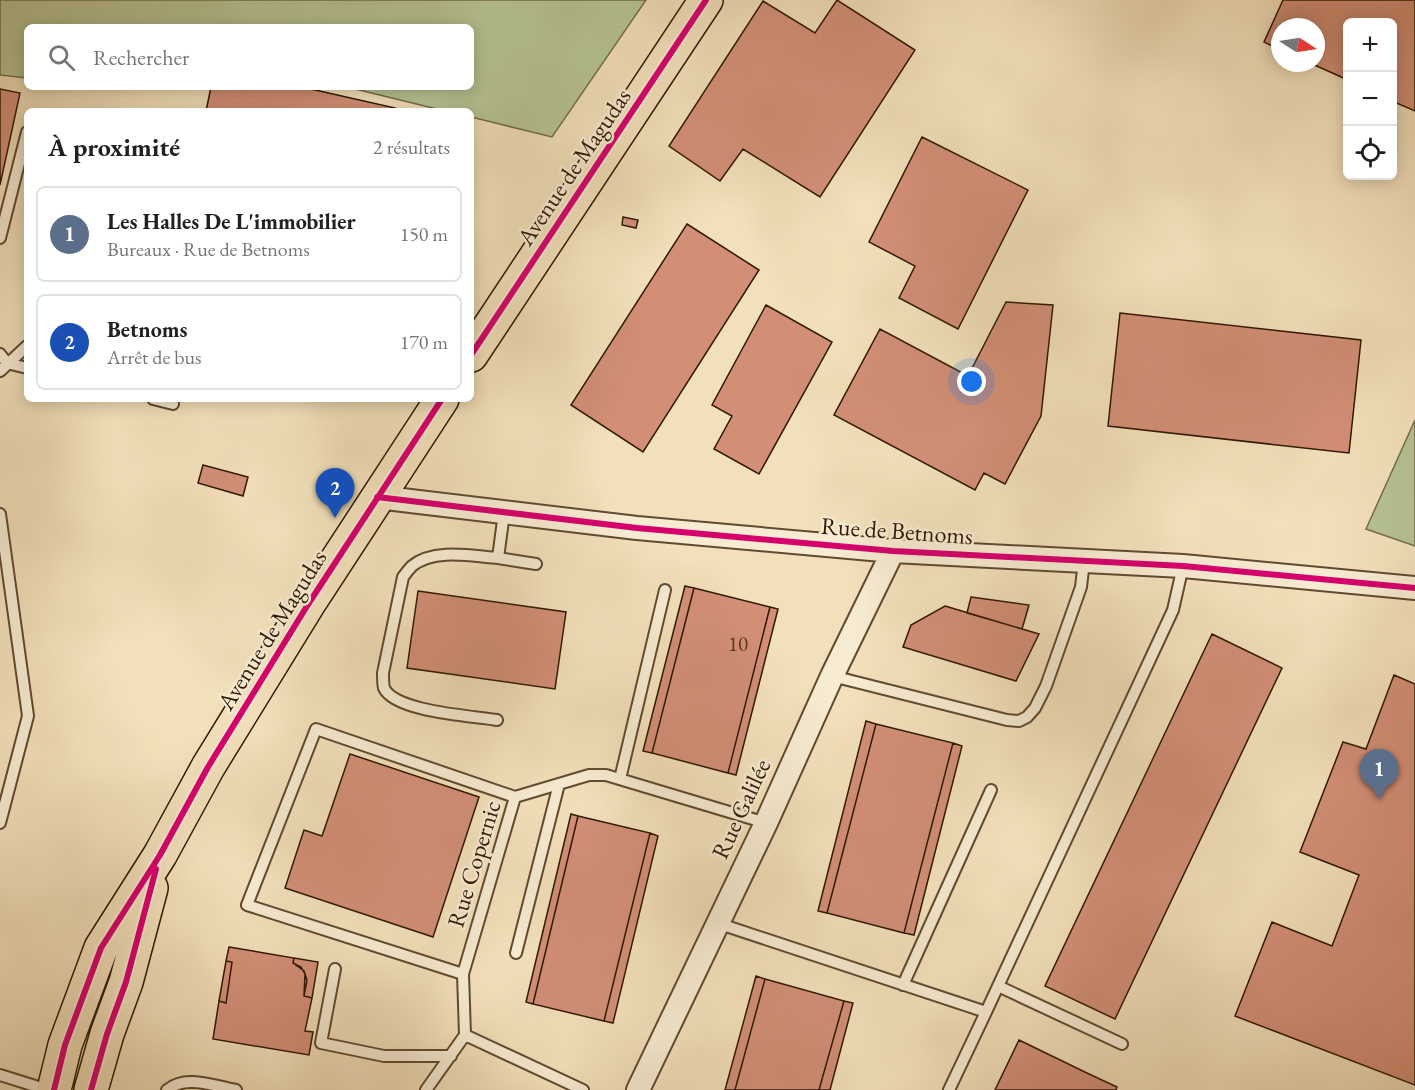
<!DOCTYPE html>
<html lang="fr">
<meta charset="utf-8">
<style>
body{margin:0;font-family:"EB Garamond",serif;background:#f2f2f2;color:#202124}
.controls{position:absolute;right:18px;top:18px;display:grid;overflow:hidden;border-radius:9px;box-shadow:0 3px 15px #0003}
.controls button{width:54px;height:54px;display:grid;place-items:center;padding:0;border:0;border-bottom:2px solid #e0e0e0;background:#fff;color:#202124;font:30px sans-serif}
.compass{position:absolute;left:1271px;top:18px;width:54px;height:54px;border-radius:50%;background:#fff;box-shadow:0 3px 15px #0003;rotate:102deg}
.you{position:absolute;left:972px;top:382px;width:21px;height:21px;margin:-15px;border:4px solid #fff;border-radius:50%;background:#1a73e8;box-shadow:0 0 0 9px #1a73e833}
.badge{display:grid;place-items:center;width:39px;height:39px;border-radius:50%;background:#8f2418;color:#fff;font-size:20px;font-weight:700}
.pin{position:absolute;translate:-50% -50px;filter:drop-shadow(0 2px 3px #0008)}
.pin::after{content:'';position:absolute;top:32px;width:21px;height:18px;background:inherit;clip-path:polygon(0 0,100% 0,50% 100%)}
.list{margin:0;padding:0;list-style:none}
h2{display:flex;justify-content:space-between;align-items:center;height:78px;margin:0;padding:0 24px;font-size:26px}
h2 small{font-size:20px;font-weight:400;color:#757577}
.list li{display:grid;grid-template-columns:39px 1fr auto;gap:18px;align-items:center;box-sizing:border-box;height:96px;margin:0 12px 12px;padding:0 12px;border:2px solid #e0e0e0;border-radius:9px}
.list b{display:block;font-size:22px;white-space:nowrap}
.list p{margin:0;font-size:20px;white-space:nowrap;color:#757577}
.list em{font-size:20px;font-style:normal;color:#757577}
.icon{flex:none;width:33px;height:33px;fill:none;stroke:currentColor;stroke-width:2;stroke-linecap:round;stroke-linejoin:round}
.map{position:relative;flex:none;width:1415px;height:1090px;overflow:hidden}
.search{position:absolute;background:#fff;box-shadow:0 3px 15px #0003;left:24px;top:24px;width:450px;height:66px;display:flex;align-items:center;gap:15px;box-sizing:border-box;padding:0 21px;border-radius:9px;color:#757577;font-size:22px}
.panel{position:absolute;background:#fff;box-shadow:0 3px 15px #0003;left:24px;top:108px;width:450px;height:294px;border-radius:9px}
.map>svg:first-child{display:block}
.green{fill:#b6c393;stroke:#736e4a;stroke-width:1.5}
.building{fill:#d28f76;stroke:#301802;stroke-width:1.5}
.lines{fill:none;stroke-linecap:round;stroke-linejoin:round}
.service-casing{stroke:#604a30;stroke-width:14}
.minor-casing{stroke:#604a30;stroke-width:26}
.primary-casing{stroke:#301802;stroke-width:36}
.service{stroke:#f7ebd2;stroke-width:10}
.minor{stroke:#f7ebd2;stroke-width:22}
.primary{stroke:#f2e0ba;stroke-width:33}
.cycleway-casing{stroke:#f7ebd2;stroke-width:10}
.cycleway{stroke:#d6006c;stroke-width:6}
.labels{text-anchor:middle;stroke-width:5;stroke-linejoin:round;paint-order:stroke}
.number-label{font-size:21px;fill:#58361f}
.street-label{font-size:24px;fill:#301802;stroke:#f7ebd2}
</style>
<div class="map">
<svg width="1415" height="1090" viewBox="0 0 1415 1090">
<rect width="100%" height="100%" fill="#f2e0ba"/>
<filter id="stains"><feTurbulence type="fractalNoise" baseFrequency=".00333" numOctaves="4"/><feColorMatrix values="0 0 0 0 .2 0 0 0 0 .09 0 0 0 0 .02 0 0 0 .5 -.17"/></filter>
<radialGradient id="worn" r=".72"><stop offset=".6" stop-color="#630" stop-opacity="0"/><stop offset="1" stop-color="#630" stop-opacity=".3"/></radialGradient>
<path class="green" d="M0 0H646L552 137 471 117V111H445L347 87H471V27H27V78L0 75Z
M1415 420V546L1366 529Z"/>
<path class="building" d="M837 0 915 50 820 197 743 149 720 181 669 146 763 1 815 33Z
M1283 0H1415V111L1392 101V22H1348V80L1310 63H1316V27H1280V50L1264 42Z
M211 87H302L395 108 394 111H206Z
M0 89 20 93 0 185Z
M922 137 1028 190 958 329 899 298 915 266 869 242Z
M623 217 638 220 636 228 622 225Z
M687 224 759 270 643 452 571 405Z
M1006 302 1053 305 1041 416 1005 484 984 473 975 490 834 415 880 329 968 376Z
M766 305 832 342 759 474 714 449 732 416 712 405Z
M1120 313 1361 340 1349 453 1108 426Z
M203 465 248 477 243 496 198 483Z
M685 586 694 588 652 753 643 751Z
M694 588 770 607 728 773 652 753Z
M418 591 566 612 555 689 407 668Z
M971 597 1029 605 1022 629 967 613Z
M945 606 1039 634 1016 681 903 647 911 625Z
M770 607 778 609 736 775 728 773Z
M1212 634 1282 668 1115 1019 1045 986Z
M1394 675 1415 684V1085L1235 1016 1272 922 1332 946 1359 875 1300 852 1343 742 1366 749Z
M866 721 876 724 827 913 818 911Z
M876 724 953 743 904 933 827 913Z
M953 743 962 746 914 935 904 933Z
M350 754 479 797 433 937 285 888 304 830 322 836Z
M571 814 578 816 533 1004 526 1002Z
M578 816 650 833 604 1021 533 1004Z
M650 833 658 836 613 1023 604 1021Z
M229 947 294 958 293 963 304 971 307 980 304 996 312 998 305 1031 313 1032 309 1055 213 1039 219 1001 226 1003 232 962 226 961Z
M294 958 318 962 312 998 304 996 305 974 301 967 293 963Z
M226 961 232 962 226 1003 219 1001Z
M756 976 765 979 735 1090H725Z
M765 979 844 1001 819 1090H735Z
M844 1001 853 1003 830 1090H819Z
M1019 1040 1089 1074 1117 1087 1116 1090H995Z"/>
<g class="lines">
<g class="service-casing">
<path id="service" d="M0 238 27 132
M0 354 7 363 27 368
M0 371 27 346
M153 399 173 404
M0 514 28 716 0 823
M498 558 536 564
M832 676 1007 720 1019 721 1027 717 1035 708 1046 686 1081 587 1084 561
M497 720C473 716 395 712 384 688 383 684 383 677 383 673L403 577C406 573 409 569 412 566 434 548 472 556 498 558L504 513
M620 779 665 590
M717 923 986 1012 1173 610 1183 566
M516 953 559 784
M335 969 321 1043 384 1056H451
M463 974 247 905 316 729 515 797
M903 985 991 790
M998 986 1122 1044
M0 1075 48 1090
M167 1090C186 1074 214 1086 236 1090
M426 1090 465 1035
M583 1090 465 1035 463 974 515 797 589 775H606L766 823
M949 1090 986 1012"/>
</g>
<g class="minor-casing">
<path id="minor" d="M377 497 637 528 893 551 1183 566 1415 588
M638 1090 766 823 832 676 893 551"/>
</g>
<g class="primary-casing">
<path id="primary" d="M471 355 706 0
M54 1090 65 1045 101 948 160 855 208 767 307 606 442 399
M91 1090 107 1034 126 982 151 888"/>
</g>
<use href="#service" class="service"/>
<use href="#minor" class="minor"/>
<use href="#primary" class="primary"/>
<g class="cycleway-casing">
<path id="cycleway" d="M471 355 706 0
M377 497 637 528 893 551 1183 566 1415 588
M54 1090 65 1045 101 948 160 855 208 767 307 606 442 399
M91 1090 107 1034 126 982 156 869"/>
</g>
<use href="#cycleway" class="cycleway"/>
</g>
<g class="labels">
<g class="number-label">
<text x="738" y="651">10</text>
</g>
<g class="street-label">
<text transform="translate(574 167) rotate(-56)" y="8">Avenue de Magudas</text>
<text transform="translate(897 531) rotate(4)" y="8">Rue de Betnoms</text>
<text transform="translate(272 630) rotate(-58)" y="8">Avenue de Magudas</text>
<text transform="translate(741 809) rotate(-65)" y="8">Rue Galilée</text>
<text transform="translate(474 864) rotate(-73)" y="8">Rue Copernic</text>
</g>
</g>
<rect width="100%" height="100%" filter="url(#stains)"/>
<rect width="100%" height="100%" fill="url(#worn)"/>
</svg>
<div class="controls">
<button>+</button>
<button>−</button>
<button><svg class="icon" aria-label="locate" viewBox="0 0 24 24"><circle cx="12" cy="12" r="6"/><path d="M12 2v4M12 18v4M2 12h4M18 12h4"/></svg></button>
</div>
<svg class="compass" viewBox="-18 -18 36 36"><path d="M0-13l5 13h-10z" fill="#e53935"/><path d="M0 13l5-13h-10z" fill="#757577"/></svg>
<div class="you"></div>
<div class="pin badge" style="left:1379px;top:799px;background:#5c6f8a">1</div>
<div class="pin badge" style="left:335px;top:518px;background:#1a4fb4">2</div>
<div class="search"><svg class="icon" aria-label="search" viewBox="0 0 24 24"><circle cx="10" cy="10" r="6"/><path d="M15 15l6 6"/></svg>Rechercher</div>
<section class="panel">
<h2>À proximité<small>2 résultats</small></h2>
<ul class="list">
<li><span class="badge" style="background:#5c6f8a">1</span><div><b>Les Halles De L'immobilier</b><p>Bureaux · Rue de Betnoms</p></div><em>150 m</em></li>
<li><span class="badge" style="background:#1a4fb4">2</span><div><b>Betnoms</b><p>Arrêt de bus</p></div><em>170 m</em></li>
</ul>
</section>
</div>
